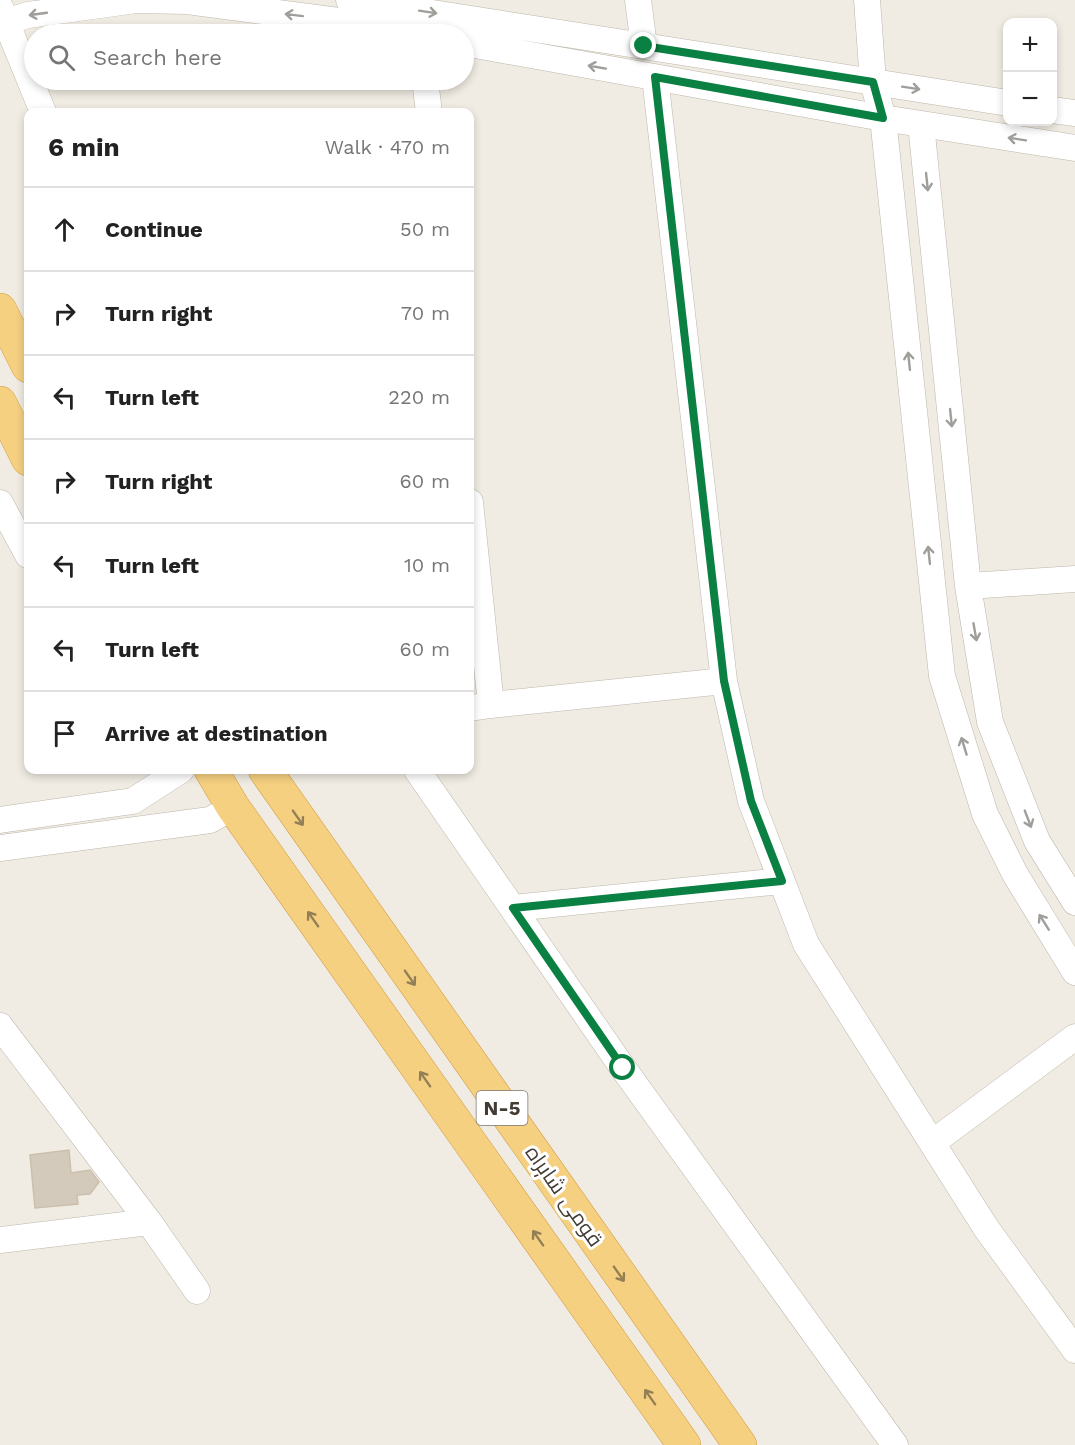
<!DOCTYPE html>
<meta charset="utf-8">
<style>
body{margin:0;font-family:"Work Sans",Cairo,sans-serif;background:#f2f2f2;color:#222}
.controls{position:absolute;right:18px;top:18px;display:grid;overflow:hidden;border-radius:12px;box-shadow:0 3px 9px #0003}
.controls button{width:54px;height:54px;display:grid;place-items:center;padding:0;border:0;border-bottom:2px solid #e0e0e0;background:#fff;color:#222;font:30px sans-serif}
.stop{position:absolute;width:18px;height:18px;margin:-14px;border:4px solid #0b8043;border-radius:50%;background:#fff}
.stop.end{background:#0b8043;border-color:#fff;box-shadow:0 2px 6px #0008}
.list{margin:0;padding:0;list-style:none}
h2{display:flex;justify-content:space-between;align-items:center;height:78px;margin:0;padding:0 24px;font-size:26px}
h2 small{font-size:20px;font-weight:400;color:#767676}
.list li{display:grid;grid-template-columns:39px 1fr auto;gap:18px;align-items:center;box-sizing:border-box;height:84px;padding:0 24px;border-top:2px solid #e0e0e0}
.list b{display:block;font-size:22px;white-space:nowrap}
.list em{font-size:20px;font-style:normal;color:#767676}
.icon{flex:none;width:33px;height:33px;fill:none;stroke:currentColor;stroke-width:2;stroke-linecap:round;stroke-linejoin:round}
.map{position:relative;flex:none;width:1075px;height:1445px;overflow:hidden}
.search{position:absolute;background:#fff;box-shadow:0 3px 9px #0003;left:24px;top:24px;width:450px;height:66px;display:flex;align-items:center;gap:15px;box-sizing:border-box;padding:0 21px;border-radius:33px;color:#767676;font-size:22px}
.panel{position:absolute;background:#fff;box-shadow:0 3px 9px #0003;left:24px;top:108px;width:450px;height:666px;border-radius:12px}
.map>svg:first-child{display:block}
.building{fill:#d4cabc;stroke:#cbbfad;stroke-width:1.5}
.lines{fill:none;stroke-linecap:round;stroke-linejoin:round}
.minor-casing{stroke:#beb6aa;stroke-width:27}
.trunk-casing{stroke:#d1993c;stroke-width:34}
.minor{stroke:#fff;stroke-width:26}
.trunk{stroke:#f5d080;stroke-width:33}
.oneway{stroke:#a09e9a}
.oneway2{stroke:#937f56}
.route{stroke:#0b8043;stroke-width:8}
.labels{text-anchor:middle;stroke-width:6;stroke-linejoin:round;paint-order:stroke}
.shield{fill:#fff;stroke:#7b7671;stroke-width:1.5}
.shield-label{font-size:20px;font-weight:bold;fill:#423c34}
.street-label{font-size:21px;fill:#423c34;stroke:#fff}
</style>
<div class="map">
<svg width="1075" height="1445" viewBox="0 0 1075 1445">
<rect width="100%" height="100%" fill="#f0ece3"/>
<path class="building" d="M69 1150 71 1173 90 1170 99 1182 90 1194 77 1195 78 1204 35 1208 30 1155Z"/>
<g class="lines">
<g class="minor-casing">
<path id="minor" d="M349 0 1008 103
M638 0 644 46
M867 0 873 82 883 118 942 676 985 814 1015 874 1075 972
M0 7 43 112
M6 22 28 15 136 0 187 1 354 23 414 34
M464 43 883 118 1075 148
M655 77 724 681 751 801 806 944 986 1228 1075 1350
M425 80 429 112
M1052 110 1075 113
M921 124 968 586 990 722 1037 841 1075 902
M470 502 491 705 470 708
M0 503 28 555
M968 586 1075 579
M491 705 724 681
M417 770 623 1068 895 1445
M0 820 133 801 181 770
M0 848 210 820 233 807
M513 908 782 881
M0 1026 149 1222 197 1291
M932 1143 1075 1037
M0 1240 149 1222"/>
</g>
<g class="trunk-casing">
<path id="trunk" d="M0 310 28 366
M0 403 28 459
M211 770 233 807 684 1445
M265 770 740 1445"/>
</g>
<use href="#minor" class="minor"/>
<use href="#trunk" class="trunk"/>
</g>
<defs><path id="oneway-shaft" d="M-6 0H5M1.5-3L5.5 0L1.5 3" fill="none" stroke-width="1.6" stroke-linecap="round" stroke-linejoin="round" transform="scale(1.5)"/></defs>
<g class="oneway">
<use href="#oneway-shaft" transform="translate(428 12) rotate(9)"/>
<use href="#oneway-shaft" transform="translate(38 14) rotate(172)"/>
<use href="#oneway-shaft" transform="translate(294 15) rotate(-173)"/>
<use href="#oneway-shaft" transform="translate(597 67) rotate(-170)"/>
<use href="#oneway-shaft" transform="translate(911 88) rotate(9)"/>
<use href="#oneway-shaft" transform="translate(1017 139) rotate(-171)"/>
<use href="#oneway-shaft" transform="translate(927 182) rotate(84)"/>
<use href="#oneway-shaft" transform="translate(909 361) rotate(-96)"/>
<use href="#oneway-shaft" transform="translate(951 418) rotate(84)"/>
<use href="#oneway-shaft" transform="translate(929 555) rotate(-96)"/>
<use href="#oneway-shaft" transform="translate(975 632) rotate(80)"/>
<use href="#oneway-shaft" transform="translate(964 746) rotate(-107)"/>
<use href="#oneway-shaft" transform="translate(1028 819) rotate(69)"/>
<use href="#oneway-shaft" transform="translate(1044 922) rotate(-122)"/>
</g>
<g class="oneway2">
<use href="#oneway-shaft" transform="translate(298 818) rotate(55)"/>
<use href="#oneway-shaft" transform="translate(313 919) rotate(-125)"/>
<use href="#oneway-shaft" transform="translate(410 978) rotate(55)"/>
<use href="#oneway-shaft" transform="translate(425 1079) rotate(-125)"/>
<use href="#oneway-shaft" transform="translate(538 1238) rotate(-125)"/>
<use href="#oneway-shaft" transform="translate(619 1274) rotate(55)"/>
<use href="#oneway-shaft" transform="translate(650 1397) rotate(-125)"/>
</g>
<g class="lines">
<path class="route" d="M623 1068 513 908 782 881 751 801 724 681 655 77 883 118 873 82 644 46"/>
</g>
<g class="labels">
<rect class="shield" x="476.5" y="1091" width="51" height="34" rx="4.5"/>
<g class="shield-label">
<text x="502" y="1115">N-5</text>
</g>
<g class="street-label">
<text transform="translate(564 1196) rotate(55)" y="7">قومی شاہراہ</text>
</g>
</g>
</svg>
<div class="controls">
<button>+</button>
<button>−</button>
</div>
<div class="stop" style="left:623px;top:1068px"></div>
<div class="stop end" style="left:644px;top:46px"></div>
<div class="search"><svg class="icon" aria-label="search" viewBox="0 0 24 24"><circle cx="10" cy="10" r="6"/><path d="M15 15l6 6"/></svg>Search here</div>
<section class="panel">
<h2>6 min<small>Walk · 470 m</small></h2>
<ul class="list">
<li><svg class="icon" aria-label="ahead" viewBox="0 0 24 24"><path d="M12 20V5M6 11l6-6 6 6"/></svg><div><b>Continue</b></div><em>50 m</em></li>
<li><svg class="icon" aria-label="right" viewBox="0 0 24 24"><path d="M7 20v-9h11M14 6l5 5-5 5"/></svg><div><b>Turn right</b></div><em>70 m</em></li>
<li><svg class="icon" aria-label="left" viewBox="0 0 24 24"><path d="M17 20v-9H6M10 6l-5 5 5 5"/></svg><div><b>Turn left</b></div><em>220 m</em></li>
<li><svg class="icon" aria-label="right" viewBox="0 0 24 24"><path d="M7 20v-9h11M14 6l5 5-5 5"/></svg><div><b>Turn right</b></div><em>60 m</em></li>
<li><svg class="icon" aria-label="left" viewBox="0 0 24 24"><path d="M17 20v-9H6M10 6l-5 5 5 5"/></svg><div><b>Turn left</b></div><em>10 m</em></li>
<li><svg class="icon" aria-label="left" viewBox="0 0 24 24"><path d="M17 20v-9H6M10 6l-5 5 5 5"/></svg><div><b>Turn left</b></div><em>60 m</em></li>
<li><svg class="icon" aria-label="arrive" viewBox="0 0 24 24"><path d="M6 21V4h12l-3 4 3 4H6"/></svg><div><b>Arrive at destination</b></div></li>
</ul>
</section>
</div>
